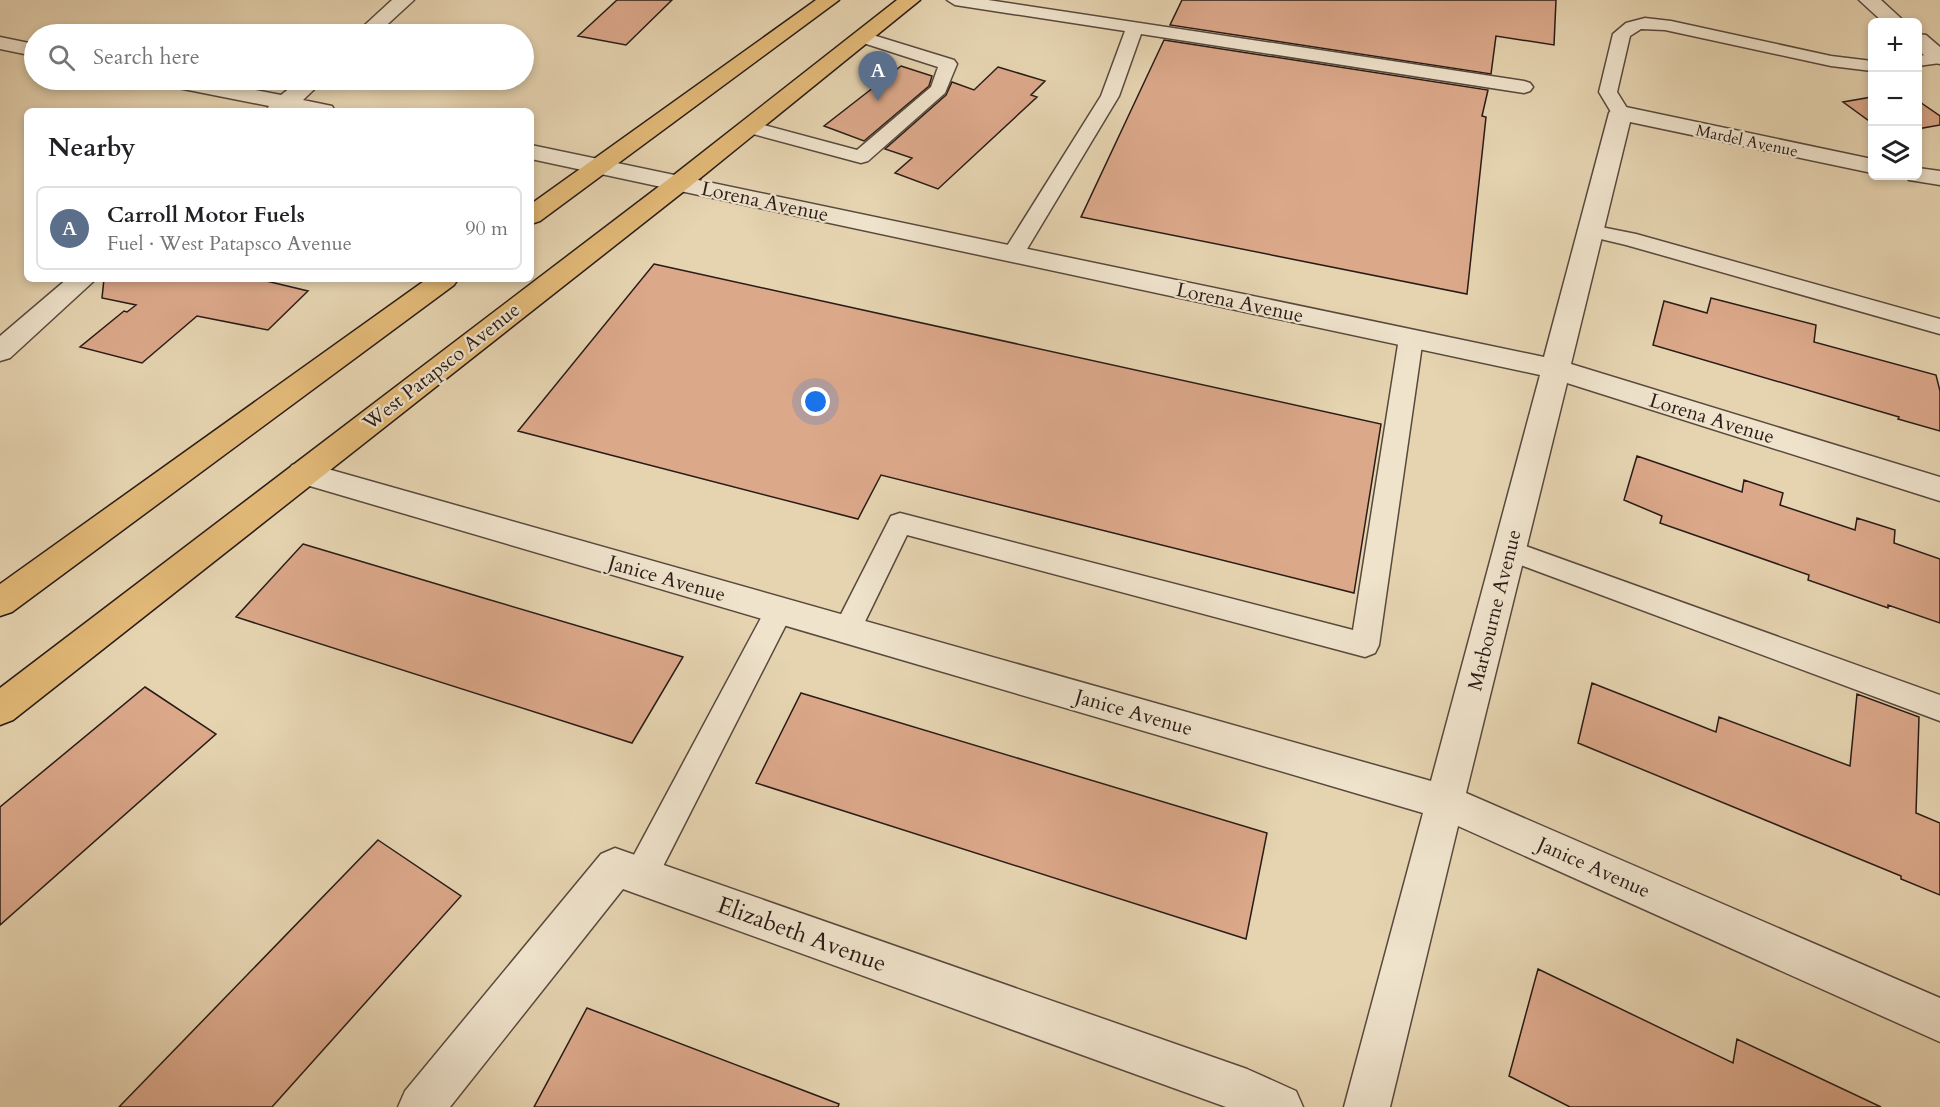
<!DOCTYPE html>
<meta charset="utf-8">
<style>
body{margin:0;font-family:Cardo,serif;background:#f2f2f2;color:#202124}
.controls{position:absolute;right:18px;top:18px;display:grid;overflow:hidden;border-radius:9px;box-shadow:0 3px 9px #0003}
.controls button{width:54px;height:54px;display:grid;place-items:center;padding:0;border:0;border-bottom:2px solid #e0e0e0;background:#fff;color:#202124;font:30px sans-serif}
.you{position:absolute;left:816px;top:402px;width:21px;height:21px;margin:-15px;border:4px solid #fff;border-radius:50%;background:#1a73e8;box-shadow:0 0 0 9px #1a73e833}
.badge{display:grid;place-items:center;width:39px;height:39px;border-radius:50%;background:#8f2418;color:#fff;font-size:20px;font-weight:700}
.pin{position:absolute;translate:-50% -50px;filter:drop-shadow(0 2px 3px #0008)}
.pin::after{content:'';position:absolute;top:32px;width:21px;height:18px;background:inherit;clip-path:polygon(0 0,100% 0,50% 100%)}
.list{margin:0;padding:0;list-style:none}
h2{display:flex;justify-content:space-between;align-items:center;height:78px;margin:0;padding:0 24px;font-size:26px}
h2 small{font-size:20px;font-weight:400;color:#757577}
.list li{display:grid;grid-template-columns:39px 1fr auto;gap:18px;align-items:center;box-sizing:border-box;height:84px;margin:0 12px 12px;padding:0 12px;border:2px solid #e0e0e0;border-radius:9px}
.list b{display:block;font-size:22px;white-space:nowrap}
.list p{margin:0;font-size:20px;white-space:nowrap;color:#757577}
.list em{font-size:20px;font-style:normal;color:#757577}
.icon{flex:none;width:33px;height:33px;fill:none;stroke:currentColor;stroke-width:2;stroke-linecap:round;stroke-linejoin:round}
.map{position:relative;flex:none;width:1940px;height:1107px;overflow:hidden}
.search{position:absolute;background:#fff;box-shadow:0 3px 9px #0003;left:24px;top:24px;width:510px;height:66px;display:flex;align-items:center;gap:15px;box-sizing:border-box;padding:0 21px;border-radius:33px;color:#757577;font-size:22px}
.panel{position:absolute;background:#fff;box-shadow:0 3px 9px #0003;left:24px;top:108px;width:510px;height:174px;border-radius:9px}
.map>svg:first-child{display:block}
.building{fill:#dba88a;stroke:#291b16;stroke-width:1.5}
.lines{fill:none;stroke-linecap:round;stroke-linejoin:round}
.lane-casing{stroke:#58493d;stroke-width:3}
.street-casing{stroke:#58493d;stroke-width:3}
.primary-casing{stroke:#291b16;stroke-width:3}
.lane{fill:#efe3cc;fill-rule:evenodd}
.street{fill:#efe3cc;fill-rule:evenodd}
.primary{fill:#e3ba78;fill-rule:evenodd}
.labels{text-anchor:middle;stroke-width:4.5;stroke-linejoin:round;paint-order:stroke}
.far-street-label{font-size:16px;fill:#291b16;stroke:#efe3cc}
.street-label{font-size:20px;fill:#291b16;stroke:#efe3cc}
.near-street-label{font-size:24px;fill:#291b16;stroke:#efe3cc}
</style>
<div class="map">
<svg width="1940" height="1107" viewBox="0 0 1940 1107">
<rect width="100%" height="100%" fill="#e6d4b1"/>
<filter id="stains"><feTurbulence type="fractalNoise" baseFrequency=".00333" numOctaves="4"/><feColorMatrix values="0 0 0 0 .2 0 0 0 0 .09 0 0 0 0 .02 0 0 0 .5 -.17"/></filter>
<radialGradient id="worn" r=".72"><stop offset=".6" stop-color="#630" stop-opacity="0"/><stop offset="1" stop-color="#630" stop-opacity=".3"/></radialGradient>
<path class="building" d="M617 0H672L626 45 578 36Z
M1182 0H1556L1554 45 1496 36 1491 74 1170 25Z
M1164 40 1488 90 1482 116 1486 117 1467 294 1081 217Z
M901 66 932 76 929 86 864 141 824 126Z
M998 67 1045 81 1031 95 1037 97 938 189 895 173 912 158 885 149 946 95 952 82 974 90Z
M1872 97V123L1843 102Z
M1917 100 1940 116V125L1917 129Z
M654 264 1381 424 1354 593 881 475 858 519 518 431Z
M104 279H258L308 291 268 330 197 316 142 363 80 347 124 311 127 312 136 305 102 298Z
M1711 298 1816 325 1814 342 1936 375 1940 391V431L1898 419 1899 417 1653 345 1664 301 1707 313Z
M1637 456 1742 492 1744 480 1783 493 1780 505 1855 530 1857 518 1895 530 1894 543 1940 559V623L1888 605V608L1808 580 1809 575 1660 523 1662 516 1624 500Z
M303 544 487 599 683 657 632 743 236 617Z
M1592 683 1716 732 1719 717 1850 766 1857 694 1919 717 1916 813 1940 823V895L1901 879V876L1578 743Z
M145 687 216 734 0 925V807Z
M801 693 1267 833 1246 939 756 783Z
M378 840 461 896 272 1107H119Z
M1538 969 1733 1063 1737 1039 1881 1107H1570L1509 1076Z
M587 1008 839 1104 838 1107H534Z"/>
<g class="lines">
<g class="lane-casing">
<path id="lane" d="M947 0H988L1524 81 1530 83 1533 87 1530 91 1524 93 1141 34 1119 96 1024 254 1021 259 1013 261 1005 259 1002 254 1101 96 1125 31 955 5Z
M1645 18 1671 21 1831 56 1872 61V71L1831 66 1665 30 1641 29 1630 36 1617 92 1630 113 1628 117H1614L1599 92 1613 34 1626 23Z
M863 32 954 60 957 64 945 93 868 161 861 163 742 131 739 127 742 123 749 121 857 150 931 87 938 67 857 41 854 37 857 33Z
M1940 53V63L1918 66V56Z
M1591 225 1636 234 1940 319V334L1626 245 1584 235 1580 231 1584 227Z
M1411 330 1419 333 1423 338 1379 645 1375 653 1365 657 907 535 857 638 847 642 837 638 833 630 891 516 900 513 1353 630 1399 338 1403 333Z
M1509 540 1940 695V721L1499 557 1496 550 1499 543Z
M779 600 789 603 793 611 652 888 640 893 628 888 623 877 628 866 769 603Z"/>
</g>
<g class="street-casing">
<path id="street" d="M392 0H414L377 34H355Z
M1859 0H1881L1905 22H1883Z
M1918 34 1926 35 1940 47V64L1932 62 1918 50Z
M0 37 34 44V56L0 49Z
M162 80H203L281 95 300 80H324L303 100 332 106 335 111H266L269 106 173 87 165 85Z
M1621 106 1872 159V173L1630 122 1571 364 1940 477V501L1567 383 1466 793 1940 998V1042L1458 826 1390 1107H1344L1423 813 303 484 292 481 287 473 292 465 303 462 1431 781 1540 375 531 159V145L1544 357 1609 113 1613 108Z
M1918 168 1940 171V185L1909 180 1906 176H1918Z
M67 279H96L10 358 0 361V336Z
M615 848 1247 1069 1296 1091 1303 1107H1226L623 889 450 1107H398L405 1091 601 854Z"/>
</g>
<g class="primary-casing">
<path id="primary" d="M816 0H839L540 221 531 224V204Z
M897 0H920L688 188 13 720 0 725V688L670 178Z
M427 279H458L454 285 12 612 0 616V584Z"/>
</g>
<use href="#lane" class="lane"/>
<use href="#street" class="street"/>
<use href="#primary" class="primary"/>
</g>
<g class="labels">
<g class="far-street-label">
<text transform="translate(1747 140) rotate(12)" y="6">Mardel Avenue</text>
</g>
<g class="street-label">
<text transform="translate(765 201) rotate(12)" y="7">Lorena Avenue</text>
<text transform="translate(1240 302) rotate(12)" y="7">Lorena Avenue</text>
<text transform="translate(441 366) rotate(-38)" y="7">West Patapsco Avenue</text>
<text transform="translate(1712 418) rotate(17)" y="7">Lorena Avenue</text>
<text transform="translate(667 578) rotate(16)" y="7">Janice Avenue</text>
<text transform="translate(1494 610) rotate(-76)" y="7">Marbourne Avenue</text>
<text transform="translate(1134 712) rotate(16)" y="7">Janice Avenue</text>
<text transform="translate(1594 867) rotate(24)" y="7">Janice Avenue</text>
</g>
<g class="near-street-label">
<text transform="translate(802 934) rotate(20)" y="8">Elizabeth Avenue</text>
</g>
</g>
<rect width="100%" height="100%" filter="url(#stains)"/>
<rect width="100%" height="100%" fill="url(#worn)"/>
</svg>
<div class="controls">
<button>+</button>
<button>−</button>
<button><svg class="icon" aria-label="layers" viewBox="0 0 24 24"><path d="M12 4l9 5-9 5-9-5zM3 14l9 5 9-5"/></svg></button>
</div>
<div class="you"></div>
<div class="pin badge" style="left:878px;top:101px;background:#5c6f8a">A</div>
<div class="search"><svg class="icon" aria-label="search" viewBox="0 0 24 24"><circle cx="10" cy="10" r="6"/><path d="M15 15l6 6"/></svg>Search here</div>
<section class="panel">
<h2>Nearby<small></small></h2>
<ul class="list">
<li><span class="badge" style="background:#5c6f8a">A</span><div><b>Carroll Motor Fuels</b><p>Fuel · West Patapsco Avenue</p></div><em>90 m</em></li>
</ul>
</section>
</div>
